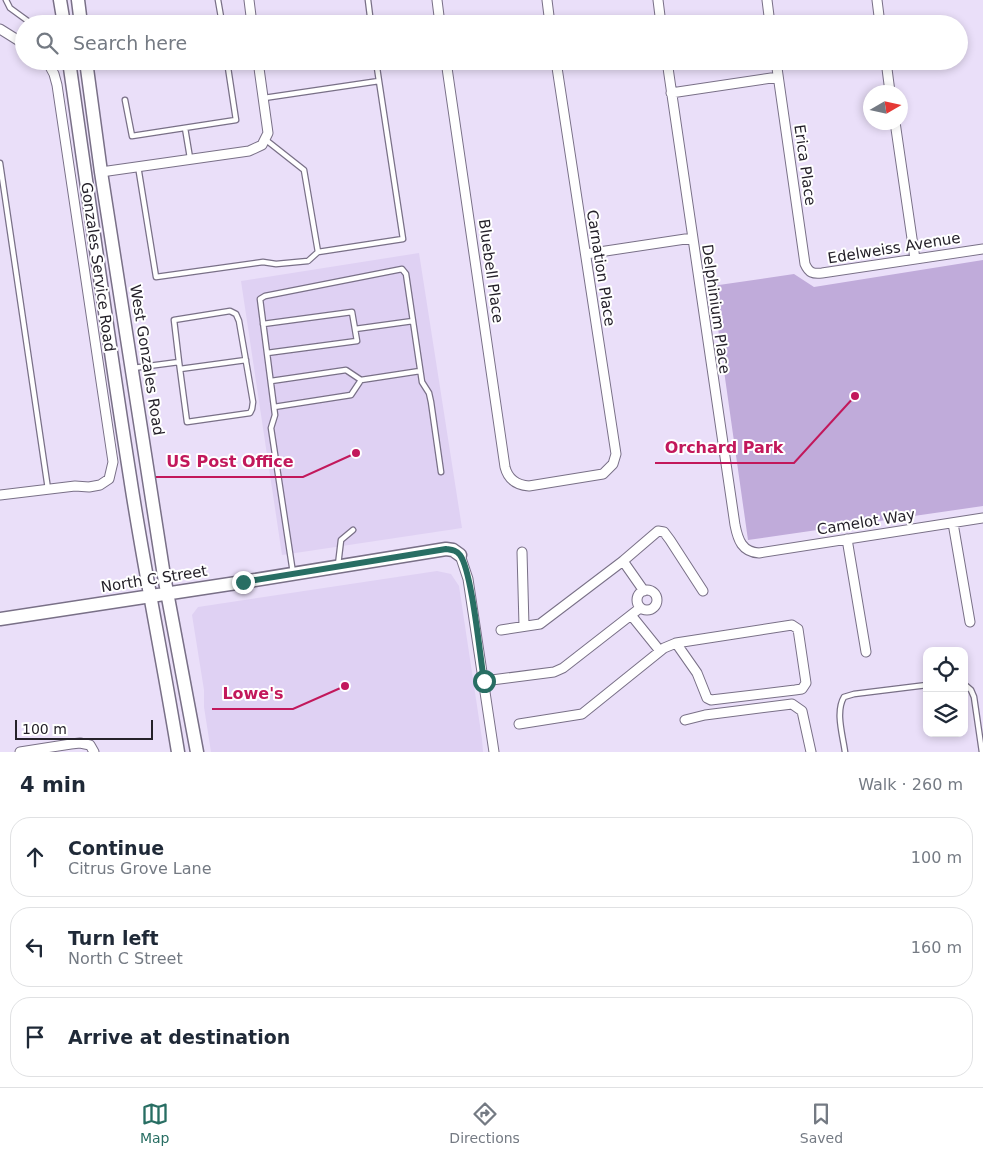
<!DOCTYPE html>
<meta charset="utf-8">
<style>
body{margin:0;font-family:"DejaVu Sans",sans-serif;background:#f6f6f7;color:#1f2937}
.controls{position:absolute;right:15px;bottom:15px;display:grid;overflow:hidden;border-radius:10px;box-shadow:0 2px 8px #0003}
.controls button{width:45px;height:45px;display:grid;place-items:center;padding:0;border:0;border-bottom:1px solid #e0e1e3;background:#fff;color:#1f2937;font:25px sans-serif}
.compass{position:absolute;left:863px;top:85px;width:45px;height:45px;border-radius:50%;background:#fff;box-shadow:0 2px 8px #0003;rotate:81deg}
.scale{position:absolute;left:15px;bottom:12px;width:138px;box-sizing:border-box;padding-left:5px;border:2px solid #25212a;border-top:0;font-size:14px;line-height:18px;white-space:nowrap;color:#25212a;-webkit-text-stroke:4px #fff;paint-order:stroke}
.stop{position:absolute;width:15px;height:15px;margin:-11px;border:4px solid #286e63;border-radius:50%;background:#fff}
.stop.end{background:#286e63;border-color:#fff;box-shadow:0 1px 5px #0008}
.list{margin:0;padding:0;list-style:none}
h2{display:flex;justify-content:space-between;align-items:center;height:65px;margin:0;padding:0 20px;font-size:21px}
h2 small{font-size:16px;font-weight:400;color:#747a83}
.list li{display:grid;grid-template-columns:32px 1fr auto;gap:15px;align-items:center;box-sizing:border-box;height:80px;margin:0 10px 10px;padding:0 10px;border:1px solid #e0e1e3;border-radius:20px}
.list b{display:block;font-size:19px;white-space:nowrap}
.list p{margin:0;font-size:16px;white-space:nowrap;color:#747a83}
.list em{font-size:16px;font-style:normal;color:#747a83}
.icon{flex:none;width:28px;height:28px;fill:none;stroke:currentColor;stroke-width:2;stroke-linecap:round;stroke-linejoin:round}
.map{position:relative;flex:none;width:983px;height:752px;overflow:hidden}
.search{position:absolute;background:#fff;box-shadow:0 2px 8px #0003;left:15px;right:15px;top:15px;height:55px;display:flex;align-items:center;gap:12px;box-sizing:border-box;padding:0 18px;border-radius:28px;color:#747a83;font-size:19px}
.sheet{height:335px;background:#fff}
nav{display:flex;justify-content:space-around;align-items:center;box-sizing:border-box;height:70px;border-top:1px solid #e0e1e3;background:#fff;font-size:14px;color:#747a83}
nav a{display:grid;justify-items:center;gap:2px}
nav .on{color:#286e63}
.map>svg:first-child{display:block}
.built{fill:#dfd1f3}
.green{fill:#c0abda}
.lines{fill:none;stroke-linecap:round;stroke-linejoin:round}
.lane-casing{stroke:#797087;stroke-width:7}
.street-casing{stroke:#797087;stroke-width:11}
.secondary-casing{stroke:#797087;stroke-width:15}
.lane{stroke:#fff;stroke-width:4.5}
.street{stroke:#fff;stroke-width:9}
.secondary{stroke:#fff;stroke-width:12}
.route{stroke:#286e63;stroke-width:6}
.labels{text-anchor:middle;stroke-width:4;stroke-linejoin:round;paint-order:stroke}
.street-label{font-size:15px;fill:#25212a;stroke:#fff}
.leader{fill:none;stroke:#c2185b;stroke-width:2}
.callout-dot{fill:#c2185b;stroke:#fff;stroke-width:2}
.callout-label{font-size:16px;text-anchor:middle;font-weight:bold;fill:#c2185b;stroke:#fff;stroke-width:4;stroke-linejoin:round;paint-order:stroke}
</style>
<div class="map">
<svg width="983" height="752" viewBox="0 0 983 752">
<rect width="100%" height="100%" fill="#eadff9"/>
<path class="built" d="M419 253 462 528 282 555 241 281Z
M437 571 451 574 459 586 482 739 483 752H211L204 707V690L192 615 198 607Z"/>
<path class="green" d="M983 260V506L748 540 712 286 794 274 814 287Z"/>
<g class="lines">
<g class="lane-casing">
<path id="lane" d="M6 0 10 8 32 24
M218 0 222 23
M368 0 371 24
M222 23 251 18
M264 98 379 81 376 61
M125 100 132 136 236 120 227 61
M185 128 190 158
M266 140 304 170 318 252 403 239 379 81
M0 163 48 489
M138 166 156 277 263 262 276 264 308 261 318 252
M263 324 352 312 357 341 267 353
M355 329 413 321
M133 368 179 362 174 320 230 311 236 314 239 321 253 402 252 409 250 413 187 422 179 362
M180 369 246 360
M271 381 346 370 361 380 420 371
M274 407 351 395 361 380
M338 565 341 540 353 530
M293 573 271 428 275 415 260 299 265 296 402 269 406 274 422 382 429 393 431 402 441 472
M964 684 971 690 974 697 982 752
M845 752C843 736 835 712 844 697L854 694 927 685"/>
</g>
<g class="street-casing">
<path id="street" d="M249 0 252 24
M437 0 440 24
M547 0 550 24
M658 0 661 24
M767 0 770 24
M877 0 880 24
M0 29 24 44
M446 61 505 467C508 479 517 485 529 486L603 474 613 464 616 454 556 61
M667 61 735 525C738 540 742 552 759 553L983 518
M776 61 805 264C809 273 813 274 822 273L983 249
M886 61 890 92
M671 93 778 77
M895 122 915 259
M101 172 249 151 262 145 268 133 258 61
M586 254 692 238
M0 495 75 486 89 487 100 485 109 479 113 462 57 85 54 74 47 61
M953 523 970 622
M847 539 866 652
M522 552 524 626
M460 555 468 579 494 752
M623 561 644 591
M637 600a10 10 0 1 1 20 0a10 10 0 1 1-20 0Z
M631 615 660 651
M792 625 798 629 806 683 802 689 795 690 711 700 707 698 697 673 676 643Z
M501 630 540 624 623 561 658 531 664 532 670 540 703 591
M484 681 554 672 563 668 640 608
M685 720 705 715 792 704 802 711 811 752
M519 724 582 714 664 648 676 643
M20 752 71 744 80 743 90 745 94 752"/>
</g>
<g class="secondary-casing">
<path id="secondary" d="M60 0 64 24
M78 0 81 24
M69 61C89 200 108 338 130 477 144 569 163 660 178 752
M86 61 101 172 164 576 197 752
M0 619 243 582 446 549 453 550 460 555"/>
</g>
<use href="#lane" class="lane"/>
<use href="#street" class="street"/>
<use href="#secondary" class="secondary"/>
</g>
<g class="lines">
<path class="route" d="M243 582 446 549C452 550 456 550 460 555 472 571 480 657 484 681"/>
</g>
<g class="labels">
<g class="street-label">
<text transform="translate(805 165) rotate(82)" y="5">Erica Place</text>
<text transform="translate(894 248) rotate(-9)" y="5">Edelweiss Avenue</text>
<text transform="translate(98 267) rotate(82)" y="5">Gonzales Service Road</text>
<text transform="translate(601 268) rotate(81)" y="5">Carnation Place</text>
<text transform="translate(491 271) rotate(82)" y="5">Bluebell Place</text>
<text transform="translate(716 309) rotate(82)" y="5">Delphinium Place</text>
<text transform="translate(147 360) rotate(81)" y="5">West Gonzales Road</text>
<text transform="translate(866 522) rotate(-9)" y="5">Camelot Way</text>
<text transform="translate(154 579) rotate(-9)" y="5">North C Street</text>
</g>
</g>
<path class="leader" d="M855 396L794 463H655M356 453L303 477H156M345 686L293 709H212"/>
<g class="callout-dot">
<circle cx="855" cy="396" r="5"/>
<circle cx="356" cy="453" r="5"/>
<circle cx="345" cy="686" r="5"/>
</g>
<g class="callout-label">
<text x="724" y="453">Orchard Park</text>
<text x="230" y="467">US Post Office</text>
<text x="253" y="699">Lowe's</text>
</g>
</svg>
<div class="controls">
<button><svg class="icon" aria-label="locate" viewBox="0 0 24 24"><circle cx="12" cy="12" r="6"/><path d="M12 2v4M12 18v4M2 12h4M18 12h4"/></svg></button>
<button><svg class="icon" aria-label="layers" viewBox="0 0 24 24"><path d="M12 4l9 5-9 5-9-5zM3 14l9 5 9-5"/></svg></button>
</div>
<svg class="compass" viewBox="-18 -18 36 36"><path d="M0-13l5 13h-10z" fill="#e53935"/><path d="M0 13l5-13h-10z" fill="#747a83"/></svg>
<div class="scale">100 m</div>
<div class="stop" style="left:484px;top:681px"></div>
<div class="stop end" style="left:243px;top:582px"></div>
<div class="search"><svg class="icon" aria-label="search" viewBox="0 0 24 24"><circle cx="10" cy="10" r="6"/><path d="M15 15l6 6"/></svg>Search here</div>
</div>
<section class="sheet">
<h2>4 min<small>Walk · 260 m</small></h2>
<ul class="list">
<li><svg class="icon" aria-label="ahead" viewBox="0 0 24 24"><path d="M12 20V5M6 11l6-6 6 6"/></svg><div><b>Continue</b><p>Citrus Grove Lane</p></div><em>100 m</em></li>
<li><svg class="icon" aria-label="left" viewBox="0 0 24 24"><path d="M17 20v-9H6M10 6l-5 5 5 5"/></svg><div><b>Turn left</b><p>North C Street</p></div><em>160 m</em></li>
<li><svg class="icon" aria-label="arrive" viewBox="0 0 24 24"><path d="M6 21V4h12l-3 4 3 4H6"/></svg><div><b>Arrive at destination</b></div></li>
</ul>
</section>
<nav>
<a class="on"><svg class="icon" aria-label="map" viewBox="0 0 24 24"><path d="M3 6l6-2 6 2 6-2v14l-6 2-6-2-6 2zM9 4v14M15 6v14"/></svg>Map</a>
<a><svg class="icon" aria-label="directions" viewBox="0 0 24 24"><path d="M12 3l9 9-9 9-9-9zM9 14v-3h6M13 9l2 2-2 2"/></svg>Directions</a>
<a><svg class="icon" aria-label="saved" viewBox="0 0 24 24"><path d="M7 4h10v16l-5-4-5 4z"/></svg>Saved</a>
</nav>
